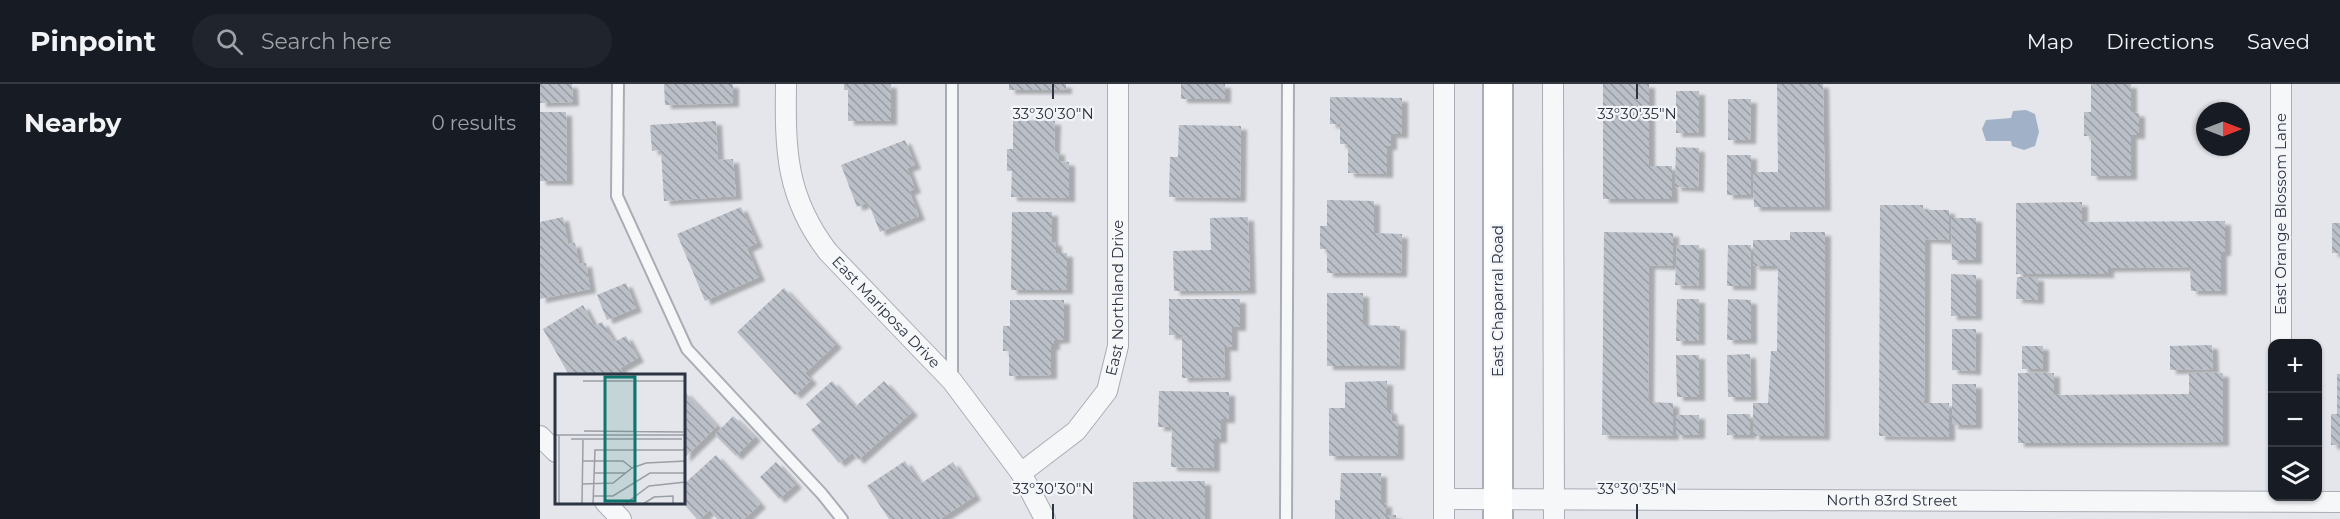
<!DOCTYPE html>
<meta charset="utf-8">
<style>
body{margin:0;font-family:Montserrat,sans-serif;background:#20242c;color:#f1f3f6}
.controls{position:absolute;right:18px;bottom:18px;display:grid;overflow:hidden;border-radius:12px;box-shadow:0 2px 4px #0004}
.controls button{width:54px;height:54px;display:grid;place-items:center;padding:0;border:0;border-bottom:2px solid #363941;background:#171b24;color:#f1f3f6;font:30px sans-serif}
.compass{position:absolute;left:1656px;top:18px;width:54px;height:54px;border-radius:50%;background:#171b24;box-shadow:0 2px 4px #0004;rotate:90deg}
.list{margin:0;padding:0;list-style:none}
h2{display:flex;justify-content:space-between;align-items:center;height:78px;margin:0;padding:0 24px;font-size:26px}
h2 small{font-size:20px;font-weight:400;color:#9ea1a6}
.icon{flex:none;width:33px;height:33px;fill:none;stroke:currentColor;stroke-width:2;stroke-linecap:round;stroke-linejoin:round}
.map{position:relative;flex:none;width:1800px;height:435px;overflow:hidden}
header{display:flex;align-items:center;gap:36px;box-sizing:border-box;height:84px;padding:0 30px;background:#171b24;border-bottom:2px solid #363941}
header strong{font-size:28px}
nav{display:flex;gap:33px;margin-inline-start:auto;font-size:21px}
.search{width:420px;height:54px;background:#20242c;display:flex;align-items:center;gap:15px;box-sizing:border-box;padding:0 21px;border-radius:33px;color:#9ea1a6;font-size:22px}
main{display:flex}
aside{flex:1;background:#171b24}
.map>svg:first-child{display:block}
.water{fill:#a1b2c8}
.building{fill:url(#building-back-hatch);filter:url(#shadow)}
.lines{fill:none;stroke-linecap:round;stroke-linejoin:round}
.lane-casing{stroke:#a9adb5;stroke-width:14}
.street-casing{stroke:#a9adb5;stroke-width:22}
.secondary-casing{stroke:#a9adb5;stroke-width:32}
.lane{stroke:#f6f7f9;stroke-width:10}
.street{stroke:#f6f7f9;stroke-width:20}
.secondary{stroke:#fff;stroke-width:28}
.ticks{fill:none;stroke:#2c3342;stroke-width:2}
.labels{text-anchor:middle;stroke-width:4.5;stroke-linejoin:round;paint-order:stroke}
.street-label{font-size:15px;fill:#2c3342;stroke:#f3f5f8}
.inset-road{fill:none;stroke:#9a9ea7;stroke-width:1.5}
.view{fill:#0f766e;fill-opacity:0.15;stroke:#0f766e;stroke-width:3}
.inset-edge{fill:none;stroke:#2c3342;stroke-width:3}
.ticks-label{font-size:15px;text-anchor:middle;fill:#2c3342;stroke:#f3f5f8;stroke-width:4.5;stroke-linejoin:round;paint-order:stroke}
</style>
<header>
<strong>Pinpoint</strong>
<div class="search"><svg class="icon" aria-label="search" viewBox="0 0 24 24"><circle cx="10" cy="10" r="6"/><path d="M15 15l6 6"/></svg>Search here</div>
<nav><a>Map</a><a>Directions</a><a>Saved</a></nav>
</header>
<main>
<aside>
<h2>Nearby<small>0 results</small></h2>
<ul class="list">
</ul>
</aside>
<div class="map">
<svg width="1800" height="435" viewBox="0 0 1800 435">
<defs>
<pattern id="building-back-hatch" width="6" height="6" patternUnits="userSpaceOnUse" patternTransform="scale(1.5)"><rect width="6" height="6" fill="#bbbfc7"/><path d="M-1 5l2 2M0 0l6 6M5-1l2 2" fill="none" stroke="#989ca3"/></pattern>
<filter id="shadow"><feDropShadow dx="6" dy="4" stdDeviation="1.5" flood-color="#0004"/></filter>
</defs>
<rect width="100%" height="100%" fill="#e4e6eb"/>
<path class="water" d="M1486 26 1495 30 1499 48 1495 62 1484 66 1472 62 1471 57H1446L1442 45 1446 36 1471 34 1473 27Z"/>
<path class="building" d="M0 0H32L33 18 0 19Z
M124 0H193V19L125 21Z
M304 0H351V37H308V6H304Z
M469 0H526V6H469Z
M641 0H685V15H641Z
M1063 0H1109V82H1132V115H1063Z
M1237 0H1283L1285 123H1214L1213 88H1238Z
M1551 0H1591V28L1599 29V51H1591V92H1551V52H1544V28H1551Z
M1136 7H1159V49H1136Z
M790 13 862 14V50H851V62H847V90L808 89V60H800V40H790Z
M1188 15H1211L1210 56H1188Z
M0 28H26L27 97H0Z
M473 36 515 37 514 67H519V77L529 78V114L471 113 472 87H467V65H473Z
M176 37 178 76 193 75 196 112 124 117 121 66 112 67 110 41Z
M639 41 701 42 700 114 629 113 630 73H638Z
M365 56 375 81 367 84 375 105 369 107 379 132 340 148 328 118 317 123 301 81Z
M1136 63 1159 64 1158 104 1135 103Z
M1187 71H1211V111H1187Z
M787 116 834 117V149L862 150 861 189H787V165H780V142H787Z
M1542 118V138L1685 137V168H1681V207H1651L1650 183 1568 184V190H1476V119Z
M1340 121H1383V126H1409V156L1385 155 1384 319H1409V353L1339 352Z
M201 123 217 159 207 164 219 193 165 217 137 150Z
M472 128H512V158H516V169H527V206H471Z
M23 133 28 160 35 159 39 180 46 179 50 205 0 215V138Z
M708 133 710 206 634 207 633 167 671 166 670 134Z
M1411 134H1436V176H1412Z
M1792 139H1800V169H1792Z
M1064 148 1133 149V182L1109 181 1108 318 1133 319V352L1062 351Z
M1250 148H1285L1284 352H1213V319H1228L1231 267H1237L1238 182H1213V156H1250Z
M1137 161H1159V202L1135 201Z
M1188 161H1211L1210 202H1187Z
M1411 190 1436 191V232H1411Z
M1477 193H1498V216L1476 215Z
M86 199 96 224 67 236 57 211Z
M244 204 296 260 265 289 271 296 255 311 197 248Z
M787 209H823V241L860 242 859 282H787Z
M629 215H700V243H692V263H684L685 293 642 294V251H629Z
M1137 215H1159V257H1136Z
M1188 215 1211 216V256H1187Z
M470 216H524V255L514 256V262H511V291L469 292V267H463V242H470Z
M43 221 54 242 62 238 74 258 86 252 98 274 80 284 84 291H29L3 245Z
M1412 245H1436L1435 287 1412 286Z
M1672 261 1673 285 1630 286V262Z
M1482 262H1503V285H1482Z
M1210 270 1211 313H1188L1187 271Z
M1136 271H1159V313H1137Z
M1478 289H1514V311L1649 310V289H1683V358L1478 359Z
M1797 290H1800V361H1791V330H1797Z
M292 297 315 323 344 297 372 328 318 376 312 369 299 379 271 346 281 338 266 320Z
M847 297V326H851L852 337H858V372H789V324H805V298Z
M1412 300H1436V341H1412Z
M144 307 177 342 144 374Z
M619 307 689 308V335H681V355H674V384L631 383 632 343H618Z
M1187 330H1210V351H1187Z
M1136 331H1159V351H1136Z
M193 332 215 353 196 372 175 351Z
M176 371 220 420 204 435H177L170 426 160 435H157L142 418H144V400Z
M365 377 380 400 413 378 435 412 400 435H349L327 402Z
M236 378 256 400 239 415 220 393Z
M801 389H841V419H846V431H856V435H795V416H800Z
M665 397V435H593V398Z"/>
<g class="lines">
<g class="lane-casing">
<path id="lane" d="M78 0 77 112 147 265 282 410 302 435
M412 0V297
M746 435 748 0"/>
</g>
<g class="street-casing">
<g id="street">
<path id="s1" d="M246 0C245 67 246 113 288 168L412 297 481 389 505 435"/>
<path d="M1013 0 1014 435"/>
<path d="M1741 260V0"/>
<path d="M0 352 16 368"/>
<path id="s2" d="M481 389 536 347 567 307 578 262V0"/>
<path id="s3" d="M904 415 1800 418"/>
<path d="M65 418 81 435"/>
<path d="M904 435V0"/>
</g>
</g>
<g class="secondary-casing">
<path id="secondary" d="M958 435V0"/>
</g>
<use href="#lane" class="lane"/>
<use href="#street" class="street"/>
<use href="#secondary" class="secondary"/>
</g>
<path class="ticks" d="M513 0V15M1097 0V15M513 420V435M1097 420V435"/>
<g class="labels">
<g class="street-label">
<text transform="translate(1741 130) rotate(-90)" y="5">East Orange Blossom Lane</text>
<text dy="5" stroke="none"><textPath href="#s2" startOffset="214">East Northland Drive</textPath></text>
<text transform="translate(958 217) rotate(-90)" y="5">East Chaparral Road</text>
<text dy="5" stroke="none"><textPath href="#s1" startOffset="261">East Mariposa Drive</textPath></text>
<text dy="5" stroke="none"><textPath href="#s3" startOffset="448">North 83rd Street</textPath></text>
</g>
</g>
<g transform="translate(15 290)">
<rect width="130" height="130" fill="#e4e6eb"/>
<path class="inset-road" d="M28 7H131M29 57 128 58M79 57V0M0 61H131M4 61V130M16 65H127M27 87H68L77 94M39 99H70M27 110 58 109 77 94 91 89 131 87M38 122H58L95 99H131M27 130 28 66M38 130 40 76H131M70 130 94 112 131 108M88 130 99 123 118 122V130"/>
<path class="view" d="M50 3H80V127H50Z"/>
<rect width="130" height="130" class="inset-edge"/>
</g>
<g class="ticks-label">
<text x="513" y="35">33°30'30"N</text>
<text x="1097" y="35">33°30'35"N</text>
<text x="513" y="410">33°30'30"N</text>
<text x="1097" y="410">33°30'35"N</text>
</g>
</svg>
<div class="controls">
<button>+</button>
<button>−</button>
<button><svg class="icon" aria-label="layers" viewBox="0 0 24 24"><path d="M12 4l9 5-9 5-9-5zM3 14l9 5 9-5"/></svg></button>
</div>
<svg class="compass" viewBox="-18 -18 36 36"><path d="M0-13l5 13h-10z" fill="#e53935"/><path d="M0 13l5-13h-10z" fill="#9ea1a6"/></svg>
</div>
</main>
